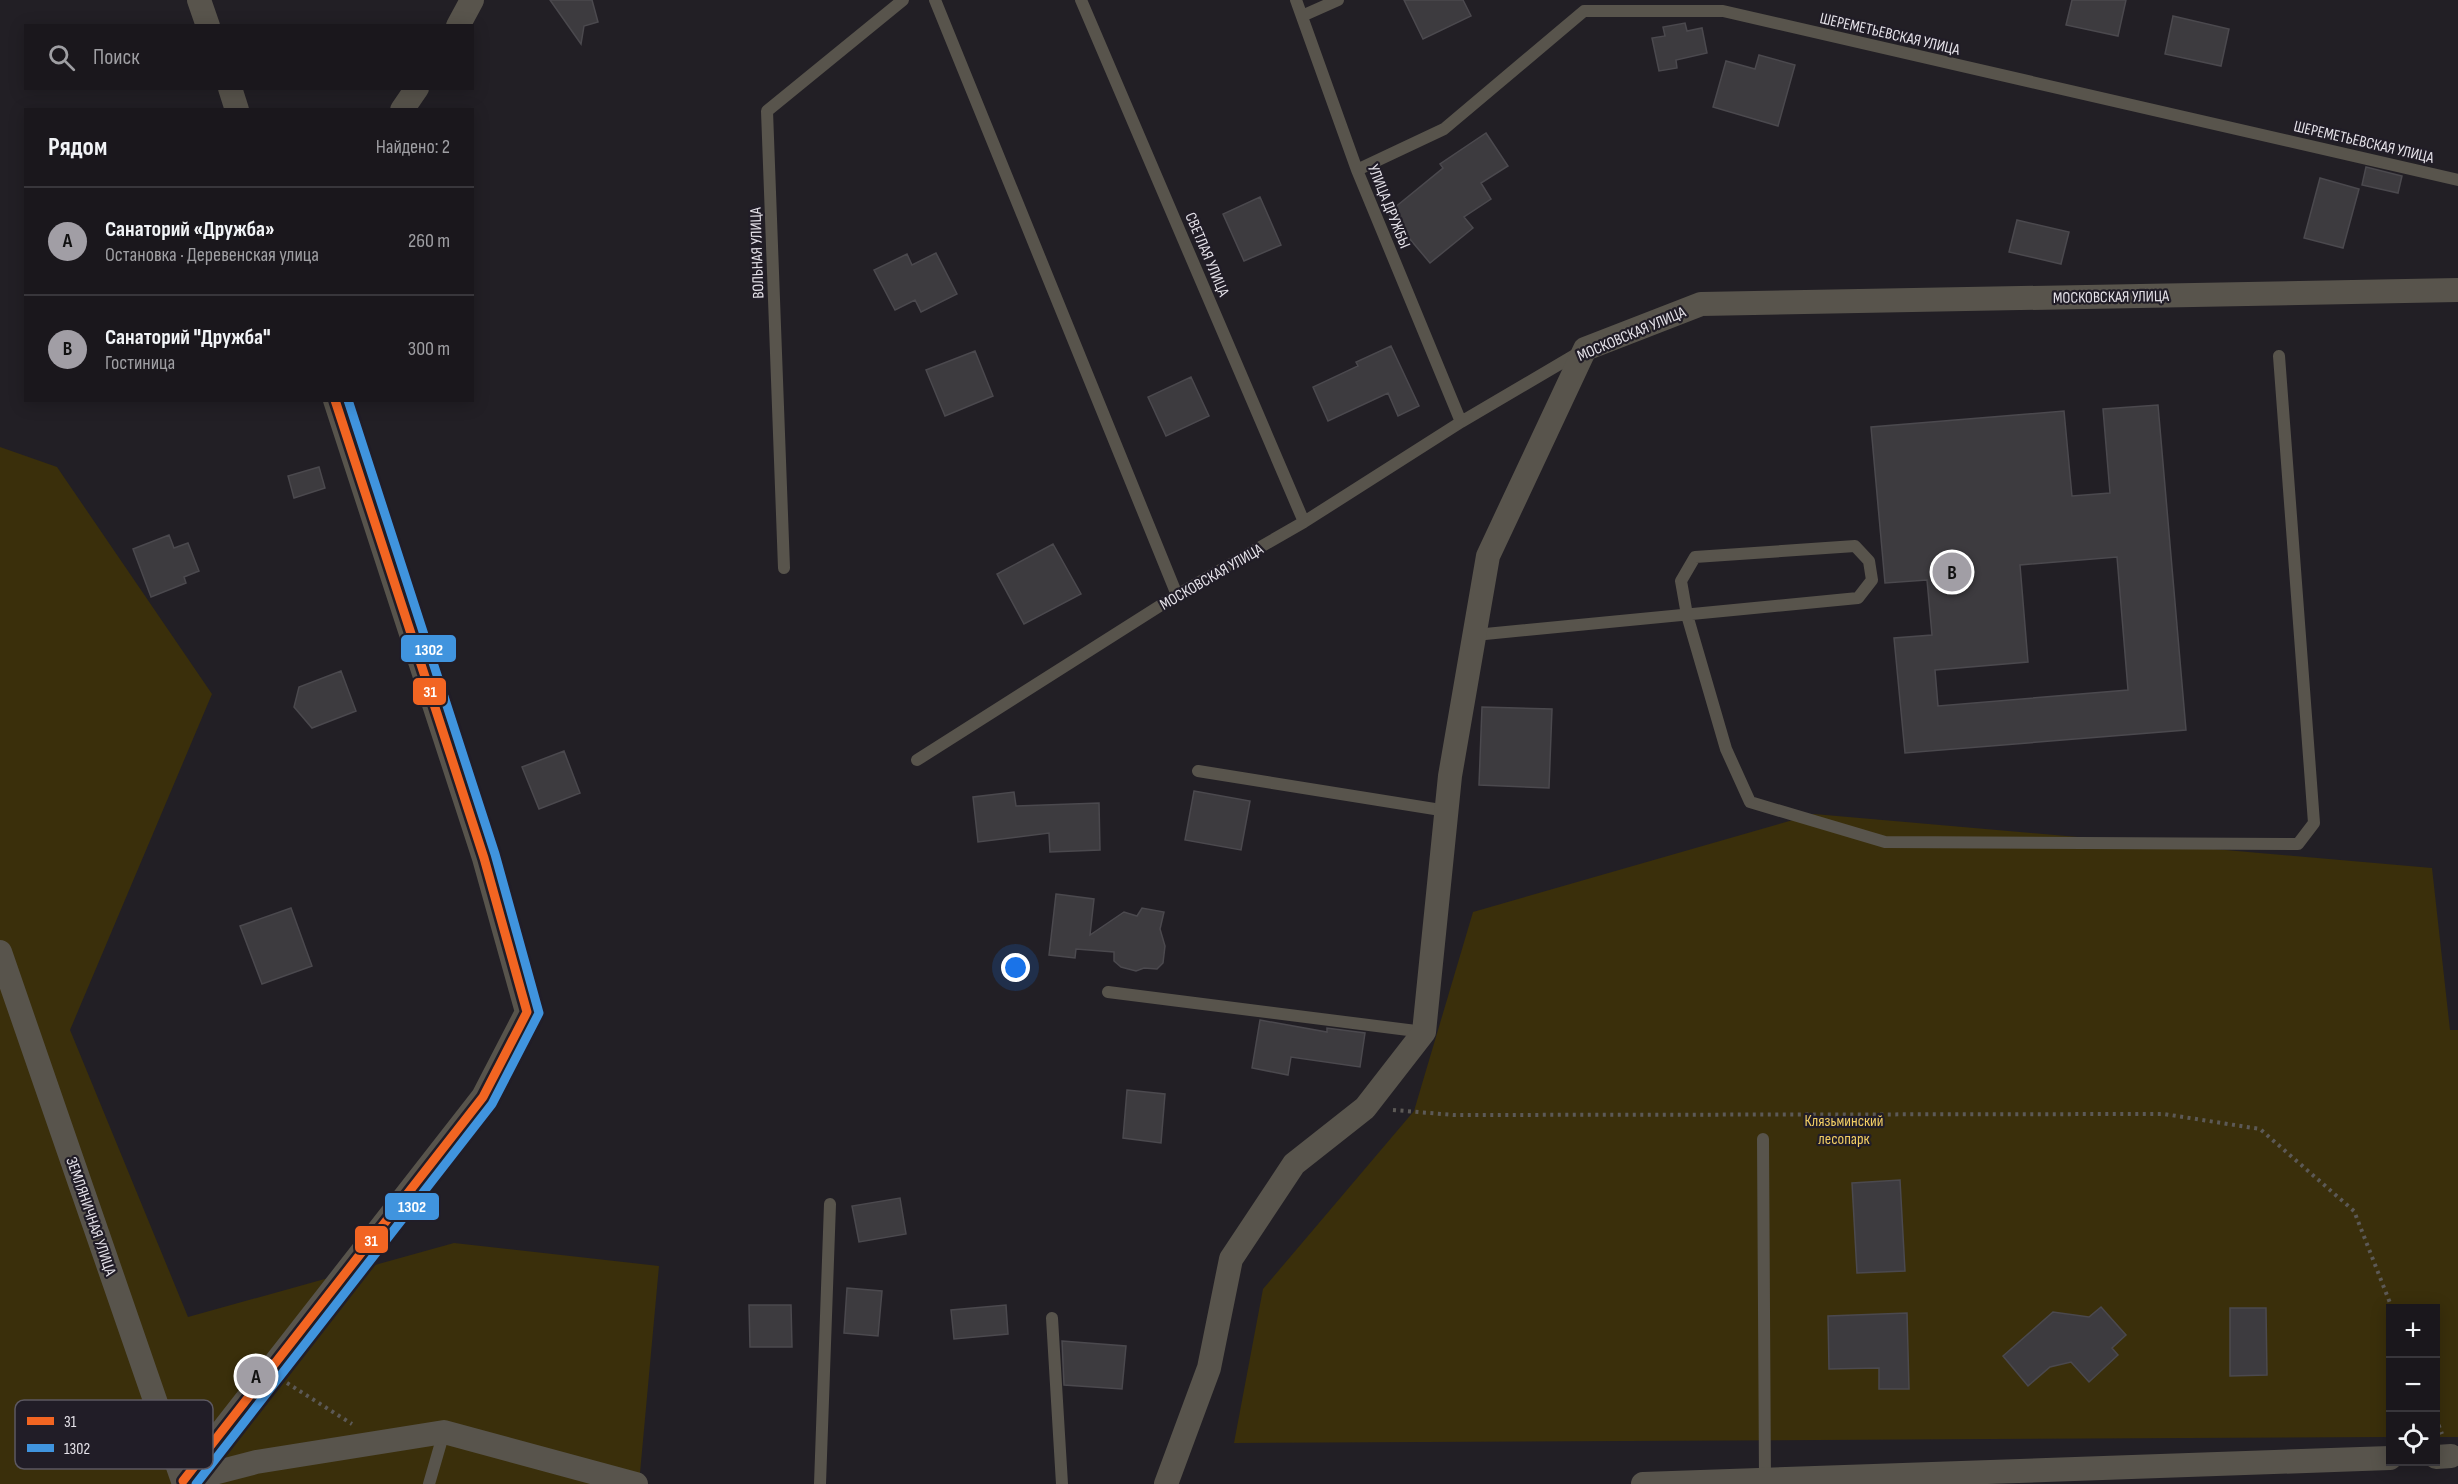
<!DOCTYPE html>
<html lang="ru">
<meta charset="utf-8">
<style>
body{margin:0;font-family:"Sofia Sans Condensed",sans-serif;background:#272429;color:#f1f3f6}
.controls{position:absolute;right:18px;bottom:18px;display:grid;overflow:hidden;border-radius:0px;box-shadow:0 3px 15px #0003}
.controls button{width:54px;height:54px;display:grid;place-items:center;padding:0;border:0;border-bottom:2px solid #38363b;background:#1a171c;color:#f1f3f6;font:30px sans-serif}
.you{position:absolute;left:1016px;top:968px;width:21px;height:21px;margin:-15px;border:4px solid #fff;border-radius:50%;background:#1a73e8;box-shadow:0 0 0 9px #1a73e833}
.badge{display:grid;place-items:center;width:39px;height:39px;border-radius:50%;background:#a19ea5;color:#111;font-size:20px;font-weight:700}
.pin{position:absolute;translate:-50% -50%;border:3px solid #fff;box-shadow:0 2px 6px #0006}
.list{margin:0;padding:0;list-style:none}
h2{display:flex;justify-content:space-between;align-items:center;height:78px;margin:0;padding:0 24px;font-size:26px}
h2 small{font-size:20px;font-weight:400;color:#9f9fa3}
.list li{display:grid;grid-template-columns:39px 1fr auto;gap:18px;align-items:center;box-sizing:border-box;height:108px;padding:0 24px;border-top:2px solid #38363b}
.list b{display:block;font-size:22px;white-space:nowrap}
.list p{margin:0;font-size:20px;white-space:nowrap;color:#9f9fa3}
.list em{font-size:20px;font-style:normal;color:#9f9fa3}
.icon{flex:none;width:33px;height:33px;fill:none;stroke:currentColor;stroke-width:2;stroke-linecap:round;stroke-linejoin:round}
.map{position:relative;flex:none;width:2458px;height:1484px;overflow:hidden}
.search{position:absolute;background:#1a171c;box-shadow:0 3px 15px #0003;left:24px;top:24px;width:450px;height:66px;display:flex;align-items:center;gap:15px;box-sizing:border-box;padding:0 21px;border-radius:0px;color:#9f9fa3;font-size:22px}
.panel{position:absolute;background:#1a171c;box-shadow:0 3px 15px #0003;left:24px;top:108px;width:450px;height:294px;border-radius:0px}
.map>svg:first-child{display:block}
.green{fill:#3a2f0b}
.building{fill:#3d3b3f;stroke:#4b494e;stroke-width:1.5;fill-rule:evenodd}
.lines{fill:none;stroke-linecap:round;stroke-linejoin:round}
.path{stroke:#5c5956;stroke-width:4;stroke-dasharray:3 4.5;stroke-linecap:butt}
.lane{stroke:#58544c;stroke-width:12}
.street{stroke:#58544c;stroke-width:24}
.bus-1-casing{stroke:#211d27;stroke-width:14}
.bus-2-casing{stroke:#211d27;stroke-width:14}
.bus-1{stroke:#f26522;stroke-width:9}
.bus-2{stroke:#4094de;stroke-width:9}
.labels{text-anchor:middle;stroke-width:4.5;stroke-linejoin:round;paint-order:stroke}
.street-label{font-size:16px;fill:#e6e3ea;stroke:#211d27}
.park-label{font-size:16px;fill:#f1cd63;stroke:#211d27}
.key{fill:#211d27;stroke:#5c5862;stroke-width:1.5}
.key-label{font-size:16px;fill:#e6e3ea}
.line-badge{stroke:#211d27;stroke-width:2}
.badge-label{font-size:16px;text-anchor:middle;font-weight:bold;fill:#fff}
</style>
<div class="map">
<svg width="2458" height="1484" viewBox="0 0 2458 1484">
<rect width="100%" height="100%" fill="#221f25"/>
<path class="green" d="M0 447 57 467 212 694 70 1030 188 1317 454 1243 659 1266 639 1484H0Z
M1814 814 2432 868 2450 1030H2458V1437H2436V1308H2390V1437L1234 1443 1263 1289 1414 1111 1473 912Z"/>
<path class="building" d="M550 0H592L598 22 584 26 581 44Z
M1404 0H1463L1471 16 1423 39Z
M2072 0H2126L2118 36 2066 25Z
M2173 16 2229 29 2221 66 2165 54Z
M1685 23 1687 31 1702 28 1707 53 1676 60 1677 68 1659 71 1652 38 1665 36 1663 27Z
M1759 55 1795 65 1778 126 1713 107 1726 61 1755 69Z
M1486 133 1508 166 1481 183 1491 199 1464 217 1473 228 1430 263 1388 213 1443 168 1440 164Z
M2366 167 2402 176 2398 193 2362 185Z
M2320 178 2359 189 2343 248 2304 238Z
M1260 197 1281 245 1244 261 1223 214Z
M2017 220 2069 232 2061 264 2009 252Z
M936 253 957 294 921 312 915 300 895 310 874 270 907 254 912 265Z
M1391 346 1419 406 1398 416 1388 393 1328 421 1313 387 1358 366 1356 362Z
M975 351 993 396 945 416 926 370Z
M1191 377 1209 416 1166 436 1148 397Z
M2158 405 2186 730 1905 753 1894 638 1932 635 1927 580 1885 583 1871 427 2064 411 2072 496 2110 493 2103 409ZM2117 557 2128 690 1938 706 1935 670 2028 662 2020 565Z
M319 467 325 488 294 498 288 476Z
M169 535 174 548 188 543 199 571 184 577 186 583 151 597 133 549Z
M1053 544 1081 594 1024 624 997 574Z
M341 671 356 711 312 728 294 707 299 687Z
M1482 707 1552 709 1549 788 1479 785Z
M564 751 580 793 539 809 522 767Z
M1194 791 1250 801 1241 850 1185 840Z
M1014 792 1016 806 1099 803 1100 850 1050 852 1049 833 978 842 973 797Z
M1056 894 1094 899 1090 935 1124 912 1137 916 1142 908 1164 912 1160 929 1165 946 1163 963 1157 969 1144 968 1136 971 1121 967 1114 961V952L1076 949 1075 958 1049 955Z
M291 908 312 966 262 984 240 926Z
M1260 1020 1327 1032V1028L1365 1033 1360 1067 1291 1057 1288 1075 1252 1068Z
M1127 1090 1165 1094 1161 1143 1123 1138Z
M1900 1180 1905 1271 1857 1273 1852 1183Z
M900 1198 906 1234 859 1242 852 1206Z
M847 1288 882 1291 878 1336 844 1333Z
M749 1305H791L792 1347H750Z
M1006 1305 1008 1334 954 1339 951 1310Z
M2101 1307 2126 1335 2112 1348 2118 1355 2089 1382 2071 1362 2050 1367 2028 1386 2003 1356 2053 1312 2089 1317Z
M2230 1308H2266L2267 1375 2230 1376Z
M1907 1313 1909 1389H1879V1368L1829 1369 1828 1316Z
M1062 1341 1126 1346 1122 1389 1064 1385Z"/>
<g class="lines">
<path class="path" d="M1393 1110 1454 1115 2164 1114 2260 1129 2354 1211 2392 1308
M287 1383 352 1424
M2436 1418 2442 1434"/>
<path class="lane" d="M935 0 1177 595
M1081 0 1304 522
M1296 0 1357 170 1461 422
M1302 16 1338 0
M1357 170 1444 129 1584 11H1723L2458 180
M784 568 767 111 903 0
M1475 635 1858 598 1872 580 1869 561 1855 546 1695 557 1681 581 1687 615 1726 749 1750 802 1885 842 2298 844 2314 823 2279 356
M917 760 1177 595 1304 522 1461 422 1580 352
M1198 771 1447 811
M1108 992 1424 1032
M1763 1139 1765 1480
M1052 1318 1062 1484
M429 1484 444 1432
M820 1484 830 1204"/>
<path class="street" d="M199 0 208 26
M458 26 472 0
M230 88 237 110
M402 110 417 88
M0 952 184 1484
M2436 1457 2451 1456
M183 1481 483 1097 527 1012 484 858 335 400
M183 1481 256 1462 444 1432 636 1484
M1166 1484 1209 1368 1231 1259 1294 1164 1365 1108 1424 1032 1450 776 1488 556 1585 349 1701 304 2458 290
M1643 1484 2390 1458"/>
<g class="bus-1-casing">
<path id="bus-1" d="M183 1481 483 1097 527 1012 484 858 335 400"/>
</g>
<g class="bus-2-casing">
<path id="bus-2" d="M196 1484 492 1104 539 1013 495 854 348 400"/>
</g>
<use href="#bus-1" class="bus-1"/>
<use href="#bus-2" class="bus-2"/>
</g>
<g class="labels">
<g class="street-label">
<text transform="translate(1890 33) rotate(13)" y="6">ШЕРЕМЕТЬЕВСКАЯ УЛИЦА</text>
<text transform="translate(2364 141) rotate(13)" y="6">ШЕРЕМЕТЬЕВСКАЯ УЛИЦА</text>
<text transform="translate(1390 206) rotate(68)" y="6">УЛИЦА ДРУЖБЫ</text>
<text transform="translate(756 253) rotate(-92)" y="6">ВОЛЬНАЯ УЛИЦА</text>
<text transform="translate(1208 254) rotate(67)" y="6">СВЕТЛАЯ УЛИЦА</text>
<text transform="translate(2111 296) rotate(-1)" y="6">МОСКОВСКАЯ УЛИЦА</text>
<text transform="translate(1631 333) rotate(-23)" y="6">МОСКОВСКАЯ УЛИЦА</text>
<text transform="translate(1211 576) rotate(-30)" y="6">МОСКОВСКАЯ УЛИЦА</text>
<text transform="translate(92 1216) rotate(71)" y="6">ЗЕМЛЯНИЧНАЯ УЛИЦА</text>
</g>
<g class="park-label">
<text x="1844" y="1126">Клязьминский<tspan x="1844" dy="18">лесопарк</tspan></text>
</g>
</g>
<rect x="15" y="1400" width="198" height="69" rx="9" class="key"/>
<rect x="27" y="1417" width="27" height="8" fill="#f26522"/>
<rect x="27" y="1444" width="27" height="8" fill="#4094de"/>
<g class="key-label">
<text x="64" y="1427">31</text>
<text x="64" y="1454">1302</text>
</g>
<g class="line-badge">
<rect x="400" y="634" width="57" height="29" rx="6" fill="#4094de"/>
<rect x="412" y="677" width="35" height="29" rx="6" fill="#f26522"/>
<rect x="384" y="1192" width="56" height="29" rx="6" fill="#4094de"/>
<rect x="354" y="1225" width="35" height="29" rx="6" fill="#f26522"/>
</g>
<g class="badge-label">
<text x="429" y="655">1302</text>
<text x="430" y="697">31</text>
<text x="412" y="1212">1302</text>
<text x="371" y="1246">31</text>
</g>
</svg>
<div class="controls">
<button>+</button>
<button>−</button>
<button><svg class="icon" aria-label="locate" viewBox="0 0 24 24"><circle cx="12" cy="12" r="6"/><path d="M12 2v4M12 18v4M2 12h4M18 12h4"/></svg></button>
</div>
<div class="you"></div>
<div class="pin badge" style="left:256px;top:1376px">A</div>
<div class="pin badge" style="left:1952px;top:572px">B</div>
<div class="search"><svg class="icon" aria-label="search" viewBox="0 0 24 24"><circle cx="10" cy="10" r="6"/><path d="M15 15l6 6"/></svg>Поиск</div>
<section class="panel">
<h2>Рядом<small>Найдено: 2</small></h2>
<ul class="list">
<li><span class="badge">A</span><div><b>Санаторий «Дружба»</b><p>Остановка · Деревенская улица</p></div><em>260 m</em></li>
<li><span class="badge">B</span><div><b>Санаторий &quot;Дружба&quot;</b><p>Гостиница</p></div><em>300 m</em></li>
</ul>
</section>
</div>
